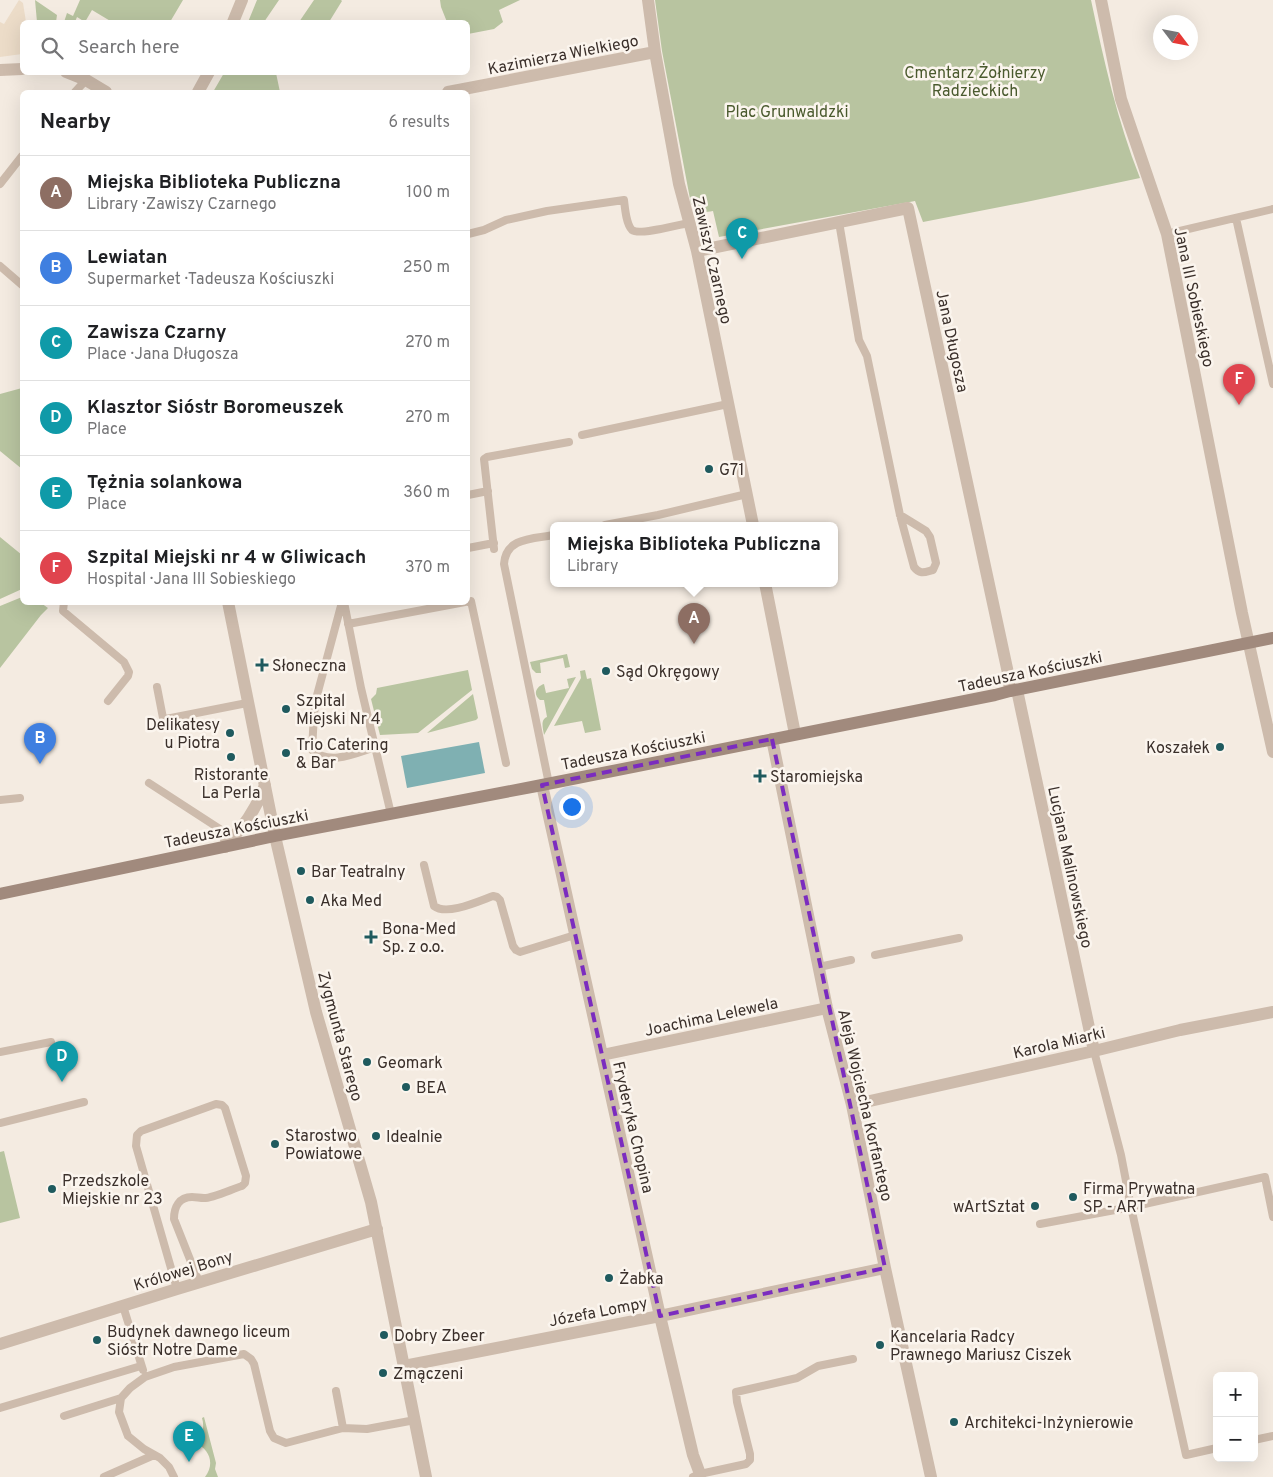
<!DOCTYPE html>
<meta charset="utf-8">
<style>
body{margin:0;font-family:Overpass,sans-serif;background:#f6f6f6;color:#202124}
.controls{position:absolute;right:15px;bottom:15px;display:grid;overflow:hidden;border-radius:8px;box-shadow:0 5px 20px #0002}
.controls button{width:45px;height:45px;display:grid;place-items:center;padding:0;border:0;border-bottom:1px solid #e0e0e0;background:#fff;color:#202124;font:25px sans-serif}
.compass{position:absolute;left:1153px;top:15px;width:45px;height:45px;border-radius:50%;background:#fff;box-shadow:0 5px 20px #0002;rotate:122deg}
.you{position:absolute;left:571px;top:806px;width:18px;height:18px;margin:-12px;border:4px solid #fff;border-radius:50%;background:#1a73e8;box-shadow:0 0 0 8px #1a73e833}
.badge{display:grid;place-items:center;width:32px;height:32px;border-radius:50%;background:#d93025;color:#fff;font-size:16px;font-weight:700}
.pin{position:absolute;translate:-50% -41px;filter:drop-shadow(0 1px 2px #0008)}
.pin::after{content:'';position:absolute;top:26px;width:18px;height:15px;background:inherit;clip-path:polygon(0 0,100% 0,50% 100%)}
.popup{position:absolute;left:550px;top:522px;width:288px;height:65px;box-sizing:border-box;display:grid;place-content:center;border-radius:8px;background:#fff;filter:drop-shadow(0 1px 4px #0005);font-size:16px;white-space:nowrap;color:#757577}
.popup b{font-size:19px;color:#202124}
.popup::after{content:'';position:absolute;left:50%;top:100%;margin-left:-10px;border:10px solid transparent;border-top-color:#fff}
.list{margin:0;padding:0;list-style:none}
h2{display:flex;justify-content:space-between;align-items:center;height:65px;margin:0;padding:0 20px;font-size:21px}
h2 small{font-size:16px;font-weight:400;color:#757577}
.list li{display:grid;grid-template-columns:32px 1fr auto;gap:15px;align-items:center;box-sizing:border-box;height:75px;padding:0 20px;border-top:1px solid #e0e0e0}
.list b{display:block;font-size:19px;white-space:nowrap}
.list p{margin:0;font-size:16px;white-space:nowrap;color:#757577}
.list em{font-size:16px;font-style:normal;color:#757577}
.icon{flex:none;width:28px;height:28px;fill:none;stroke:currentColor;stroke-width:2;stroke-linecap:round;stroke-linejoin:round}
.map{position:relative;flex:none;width:1273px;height:1477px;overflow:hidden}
.search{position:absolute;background:#fff;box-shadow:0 5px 20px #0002;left:20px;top:20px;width:450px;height:55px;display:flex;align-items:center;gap:12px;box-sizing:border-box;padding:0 18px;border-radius:8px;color:#757577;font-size:19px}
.panel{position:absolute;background:#fff;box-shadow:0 5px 20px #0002;left:20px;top:90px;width:450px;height:515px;border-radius:8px}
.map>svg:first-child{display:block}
.green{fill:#b8c4a0}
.plaza{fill:#ecdcc8}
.water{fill:#7fb0b2}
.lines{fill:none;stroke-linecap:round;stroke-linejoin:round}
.lane{stroke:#cdbbac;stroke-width:8}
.street{stroke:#cdbbac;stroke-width:12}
.secondary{stroke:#a18a7d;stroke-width:12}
.marked{fill:none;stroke:#7b2cbf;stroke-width:4;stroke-dasharray:10 6;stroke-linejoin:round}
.poi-dot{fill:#1f5a5e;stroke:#fbf5ee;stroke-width:2}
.labels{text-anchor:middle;stroke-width:5;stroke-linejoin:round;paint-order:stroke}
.street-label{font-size:16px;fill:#3b302b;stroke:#fbf5ee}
.park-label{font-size:16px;fill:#4a5a2e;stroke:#fbf5ee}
.poi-label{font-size:16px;fill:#3b302b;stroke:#fbf5ee;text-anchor:start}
</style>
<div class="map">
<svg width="1273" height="1477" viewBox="0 0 1273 1477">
<rect width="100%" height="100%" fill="#f4ebe1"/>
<path class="green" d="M35 0 57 15 56 22H37Z
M80 0H183L170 22H112L92 10 85 22 77 17 75 22H64L67 13 73 16Z
M257 0H279L264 22H248Z
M314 0H341L342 1 329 22H299Z
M440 0H520L499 10 503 22 494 29 468 34V22H447L441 7Z
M655 0H1091C1104 61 1117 120 1140 178L1031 201 923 222 915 201 719 237 713 211C701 213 700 213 691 204L662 51Z
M224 73H276L280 92H213Z
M22 388V469L0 451V394Z
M0 537 22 555V589L0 599Z
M22 597V602L41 603 48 608 41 615 0 668V606Z
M567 654 570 667 565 668 563 658 540 663 541 673H536L532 669 530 662Z
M468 670 472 690 418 733 380 735 371 699 376 694 377 688Z
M585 670 587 679 591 678 601 730 585 733 582 721 554 726 581 678 580 671Z
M576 677 544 735C543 728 540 720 547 717L544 700H540C532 694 537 686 544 684L546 693 569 688 567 679Z
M473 694 478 718 476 720 427 733Z
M4 1151 20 1218 0 1223V1152Z
M204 1417 216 1463 215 1469 218 1477H205C215 1464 210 1449 195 1443 202 1436 205 1428 202 1418Z"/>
<path class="plaza" d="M19 0 23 3 26 22H22V54L0 57V22L4 24Z"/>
<path class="water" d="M479 742 485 773 407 788 401 756Z"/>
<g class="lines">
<path class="lane" d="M75 92 86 80
M0 184 22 156
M1236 218 1273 384
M839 222 859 340 867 356 900 515 914 567C920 575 925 572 933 570L936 563 930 537 926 531 900 515
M468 234 484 230 506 220 547 211 624 200C625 208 626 224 632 230 640 236 679 224 690 223
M1167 234 1273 209
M0 266 22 285
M582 435 728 404
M468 495 488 491
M605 525 658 515 747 494
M468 548 494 543
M494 549 484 459 487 457 569 442
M64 602 63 611 124 662 129 672 128 676 108 701
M342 602 316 699 314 714 312 750C329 766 356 753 375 747
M344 602 361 688 391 814
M468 602 471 601 506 763
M348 624 465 602
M157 687 163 718 166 719 247 703
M149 783 223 831 225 847
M549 784 504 564C506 537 533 539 554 535
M0 800 20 798
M424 865 434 906C447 916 479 901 493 896L497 897 500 900 513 946 516 950 520 952 575 935
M875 955 959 938
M819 967 851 960
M1094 1051 1121 1155 1131 1207 1186 1455 1217 1448
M0 1052 51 1042
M0 1123 84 1102
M1040 1224 1131 1207 1265 1177 1273 1217
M177 1289 136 1146 137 1135 141 1131 216 1104 222 1105 225 1108 246 1176 245 1183 242 1186C232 1189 213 1198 204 1198 200 1198 196 1197 192 1197 179 1197 174 1207 174 1219L199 1282
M123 1306 143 1370
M336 1391 343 1428
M0 1408 141 1366
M64 1416 121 1398
M1254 1440 1273 1436
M104 1477 154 1455
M174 1477 169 1467 160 1458 144 1449 128 1436 119 1412 121 1398 130 1388 145 1377 174 1367 244 1354 251 1359 254 1364 270 1431 274 1438 286 1443 343 1428 367 1429 415 1420
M693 1477 700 1474 746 1464 750 1460V1454L737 1402 736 1392 797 1378 818 1366 853 1359"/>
<path class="street" d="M648 0 655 52 679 184 697 251 753 525
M1101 0 1121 99 1167 234 1242 613 1273 752
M233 22 242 0
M0 70 22 69
M66 72 86 80 106 92
M198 92 209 72
M448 92 655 52
M697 251 908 208 1008 673 1010 691
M765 583 795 734
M228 602 275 836 316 1012 371 1202 426 1477
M1017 690 1094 1051
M772 739 827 1008 852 1105 885 1268 931 1477
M542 785 660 1316 693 1455 700 1474
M225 847C244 825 255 812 265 785
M602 1055 827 1008
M852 1105 1094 1051 1180 1030 1273 1012
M0 1344 177 1289 377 1229
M404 1366 660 1316 885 1268"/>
<path class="secondary" d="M0 894 275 836 542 785 995 695 1010 691 1273 638"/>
</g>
<path class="marked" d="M772 739 885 1268 660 1316 542 785Z"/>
<g class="poi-dot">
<circle cx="709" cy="469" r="5"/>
<path d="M259.5 657.5h5v5h5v5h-5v5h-5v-5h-5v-5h5z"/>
<circle cx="606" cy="671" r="5"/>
<circle cx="286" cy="709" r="5"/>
<circle cx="230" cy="733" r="5"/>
<circle cx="1220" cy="747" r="5"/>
<circle cx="286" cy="753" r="5"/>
<circle cx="231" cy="757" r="5"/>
<path d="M757.5 768.5h5v5h5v5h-5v5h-5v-5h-5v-5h5z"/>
<circle cx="301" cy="871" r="5"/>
<circle cx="310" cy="900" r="5"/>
<path d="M368.5 929.5h5v5h5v5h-5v5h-5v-5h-5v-5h5z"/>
<circle cx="367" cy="1062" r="5"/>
<circle cx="406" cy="1087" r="5"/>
<circle cx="376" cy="1136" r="5"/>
<circle cx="275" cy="1144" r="5"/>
<circle cx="52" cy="1189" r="5"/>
<circle cx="1073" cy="1197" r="5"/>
<circle cx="1035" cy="1206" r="5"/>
<circle cx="609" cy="1278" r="5"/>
<circle cx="384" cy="1335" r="5"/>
<circle cx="97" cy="1340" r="5"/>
<circle cx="880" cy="1345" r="5"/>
<circle cx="383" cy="1373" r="5"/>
<circle cx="954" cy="1422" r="5"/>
</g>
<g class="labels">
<g class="street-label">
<text transform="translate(563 54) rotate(-11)" y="6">Kazimierza Wielkiego</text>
<text transform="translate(713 260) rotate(77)" y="6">Zawiszy Czarnego</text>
<text transform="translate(1195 297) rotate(78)" y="6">Jana III Sobieskiego</text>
<text transform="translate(953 341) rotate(78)" y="6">Jana Długosza</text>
<text transform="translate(1030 671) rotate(-12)" y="6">Tadeusza Kościuszki</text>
<text transform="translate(633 750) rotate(-11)" y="6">Tadeusza Kościuszki</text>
<text transform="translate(236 828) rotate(-11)" y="6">Tadeusza Kościuszki</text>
<text transform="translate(1071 867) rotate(78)" y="6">Lucjana Malinowskiego</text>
<text transform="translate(711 1016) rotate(-12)" y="6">Joachima Lelewela</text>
<text transform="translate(341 1036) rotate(75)" y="6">Zygmunta Starego</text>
<text transform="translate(1059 1042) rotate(-13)" y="6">Karola Miarki</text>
<text transform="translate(866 1105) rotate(77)" y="6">Aleja Wojciecha Korfantego</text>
<text transform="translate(634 1127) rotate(77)" y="6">Fryderyka Chopina</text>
<text transform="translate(183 1270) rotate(-17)" y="6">Królowej Bony</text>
<text transform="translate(598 1311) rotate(-11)" y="6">Józefa Lompy</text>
</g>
<g class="park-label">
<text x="975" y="78">Cmentarz Żołnierzy<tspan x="975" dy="18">Radzieckich</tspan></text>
<text x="787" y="117">Plac Grunwaldzki</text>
</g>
<g class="poi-label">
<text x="719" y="475">G71</text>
<text x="272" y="671">Słoneczna</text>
<text x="616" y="677">Sąd Okręgowy</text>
<text x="296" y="706">Szpital<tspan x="296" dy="18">Miejski Nr 4</tspan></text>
<text x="220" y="730" text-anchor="end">Delikatesy<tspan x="220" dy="18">u Piotra</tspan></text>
<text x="296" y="750">Trio Catering<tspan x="296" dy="18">&amp; Bar</tspan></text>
<text x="1210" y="753" text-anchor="end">Koszałek</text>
<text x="231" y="780" text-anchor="middle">Ristorante<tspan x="231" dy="18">La Perla</tspan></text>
<text x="770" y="782">Staromiejska</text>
<text x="311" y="877">Bar Teatralny</text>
<text x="320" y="906">Aka Med</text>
<text x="382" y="934">Bona-Med<tspan x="382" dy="18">Sp. z o.o.</tspan></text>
<text x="377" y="1068">Geomark</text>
<text x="416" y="1093">BEA</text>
<text x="285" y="1141">Starostwo<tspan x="285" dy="18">Powiatowe</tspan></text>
<text x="386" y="1142">Idealnie</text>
<text x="62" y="1186">Przedszkole<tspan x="62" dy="18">Miejskie nr 23</tspan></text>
<text x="1083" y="1194">Firma Prywatna<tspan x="1083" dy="18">SP - ART</tspan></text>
<text x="1025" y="1212" text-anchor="end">wArtSztat</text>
<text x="619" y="1284">Żabka</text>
<text x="107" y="1337">Budynek dawnego liceum<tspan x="107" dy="18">Sióstr Notre Dame</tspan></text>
<text x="394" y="1341">Dobry Zbeer</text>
<text x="890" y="1342">Kancelaria Radcy<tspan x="890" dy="18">Prawnego Mariusz Ciszek</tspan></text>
<text x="393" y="1379">Zmączeni</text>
<text x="964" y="1428">Architekci-Inżynierowie</text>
</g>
</g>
</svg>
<div class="controls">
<button>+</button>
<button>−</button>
</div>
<svg class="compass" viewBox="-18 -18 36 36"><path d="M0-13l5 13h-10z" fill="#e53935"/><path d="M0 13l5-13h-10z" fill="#757577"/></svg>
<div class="you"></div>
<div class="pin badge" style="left:694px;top:644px;background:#8d6e63">A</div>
<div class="popup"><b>Miejska Biblioteka Publiczna</b>Library</div>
<div class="pin badge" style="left:40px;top:764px;background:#3f7fe0">B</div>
<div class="pin badge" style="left:742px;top:259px;background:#0f9aa8">C</div>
<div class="pin badge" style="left:62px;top:1082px;background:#0f9aa8">D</div>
<div class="pin badge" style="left:189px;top:1462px;background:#0f9aa8">E</div>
<div class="pin badge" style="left:1239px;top:405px;background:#e0444e">F</div>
<div class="search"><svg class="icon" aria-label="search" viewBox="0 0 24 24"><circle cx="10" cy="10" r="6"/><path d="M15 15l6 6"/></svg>Search here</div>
<section class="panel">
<h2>Nearby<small>6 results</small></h2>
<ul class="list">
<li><span class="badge" style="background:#8d6e63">A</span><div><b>Miejska Biblioteka Publiczna</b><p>Library · Zawiszy Czarnego</p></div><em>100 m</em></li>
<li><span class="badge" style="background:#3f7fe0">B</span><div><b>Lewiatan</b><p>Supermarket · Tadeusza Kościuszki</p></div><em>250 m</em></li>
<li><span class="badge" style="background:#0f9aa8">C</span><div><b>Zawisza Czarny</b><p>Place · Jana Długosza</p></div><em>270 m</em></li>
<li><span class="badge" style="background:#0f9aa8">D</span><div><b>Klasztor Sióstr Boromeuszek</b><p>Place</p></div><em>270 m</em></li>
<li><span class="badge" style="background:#0f9aa8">E</span><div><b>Tężnia solankowa</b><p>Place</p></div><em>360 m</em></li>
<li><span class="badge" style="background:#e0444e">F</span><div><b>Szpital Miejski nr 4 w Gliwicach</b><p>Hospital · Jana III Sobieskiego</p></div><em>370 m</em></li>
</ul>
</section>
</div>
